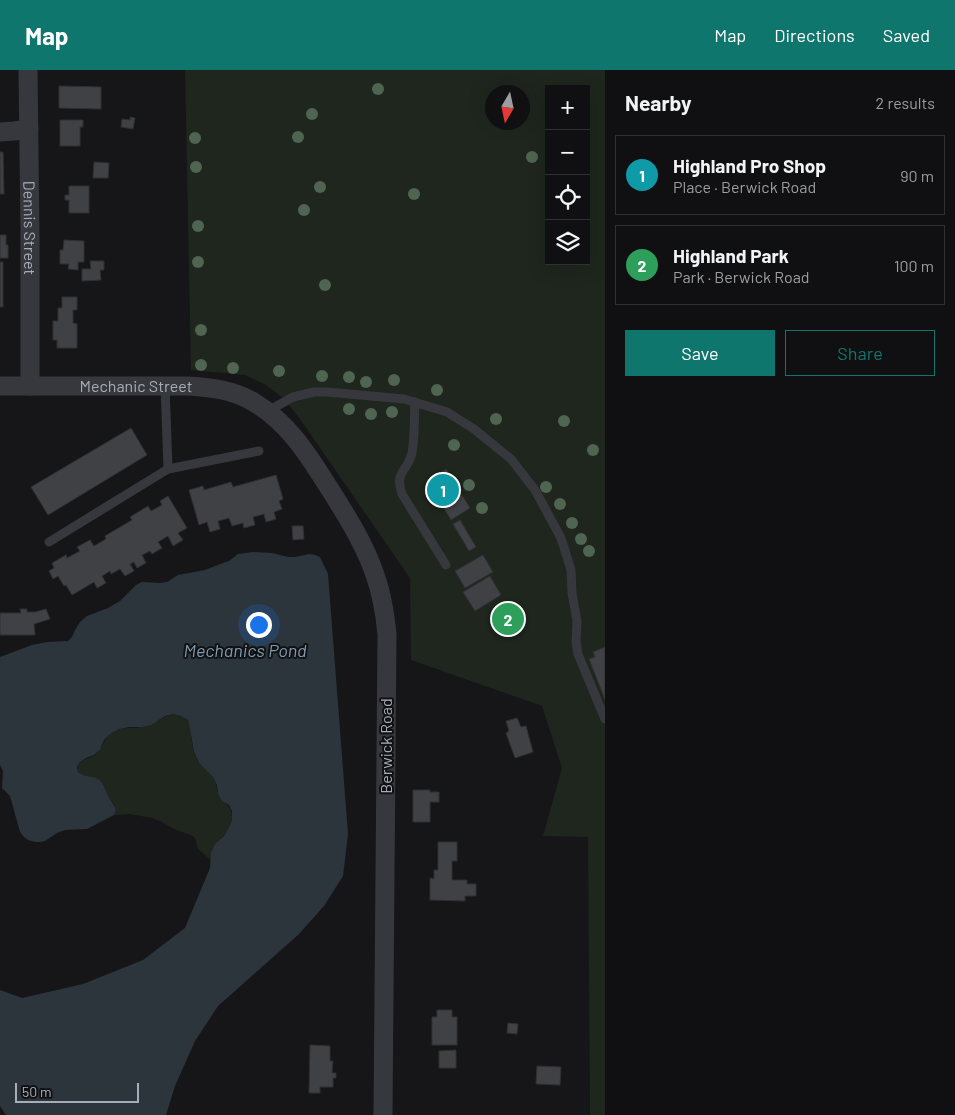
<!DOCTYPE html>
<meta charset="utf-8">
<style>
body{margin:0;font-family:Barlow,sans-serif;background:#1e1e20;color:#f1f3f6}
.controls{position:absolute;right:15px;top:15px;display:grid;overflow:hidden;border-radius:0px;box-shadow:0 5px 20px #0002}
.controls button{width:45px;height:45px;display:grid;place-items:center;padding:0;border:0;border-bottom:1px solid #303032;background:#101012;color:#f1f3f6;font:25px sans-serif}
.compass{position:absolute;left:485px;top:15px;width:45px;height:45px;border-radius:50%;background:#101012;box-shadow:0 5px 20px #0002;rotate:189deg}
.scale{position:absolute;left:15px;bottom:12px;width:124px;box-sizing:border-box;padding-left:5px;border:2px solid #a7adb8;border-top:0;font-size:14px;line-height:18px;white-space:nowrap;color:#a7adb8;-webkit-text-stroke:4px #111113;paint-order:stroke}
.you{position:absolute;left:258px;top:554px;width:18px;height:18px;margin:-12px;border:4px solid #fff;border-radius:50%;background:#1a73e8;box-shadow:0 0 0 8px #1a73e833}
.badge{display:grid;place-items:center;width:32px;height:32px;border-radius:50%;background:#0f766e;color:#fff;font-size:16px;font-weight:700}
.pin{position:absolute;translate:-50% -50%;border:2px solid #fff;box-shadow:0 1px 5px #0006}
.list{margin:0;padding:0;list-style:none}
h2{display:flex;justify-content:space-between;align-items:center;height:65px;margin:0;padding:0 20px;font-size:21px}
h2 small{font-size:16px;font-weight:400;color:#9c9d9f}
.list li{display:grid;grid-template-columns:32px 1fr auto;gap:15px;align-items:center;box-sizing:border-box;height:80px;margin:0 10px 10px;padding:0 10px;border:1px solid #303032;border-radius:0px}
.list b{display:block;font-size:19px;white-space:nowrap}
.list p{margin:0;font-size:16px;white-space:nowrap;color:#9c9d9f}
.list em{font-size:16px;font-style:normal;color:#9c9d9f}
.actions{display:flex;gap:10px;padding:15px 20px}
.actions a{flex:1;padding:11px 0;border:1px solid #0f766e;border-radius:0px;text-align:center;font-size:18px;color:#0f766e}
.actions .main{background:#0f766e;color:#fff}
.icon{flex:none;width:28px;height:28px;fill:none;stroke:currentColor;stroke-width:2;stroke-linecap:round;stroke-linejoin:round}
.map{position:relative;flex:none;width:605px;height:1045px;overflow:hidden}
header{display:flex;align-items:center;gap:30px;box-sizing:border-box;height:70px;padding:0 25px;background:#0f766e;color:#fff}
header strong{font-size:24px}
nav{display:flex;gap:28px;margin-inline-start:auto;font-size:18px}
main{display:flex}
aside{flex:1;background:#101012}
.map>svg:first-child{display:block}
.green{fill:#1e261e;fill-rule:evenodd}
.water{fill:#2c353c}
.building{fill:#404145;stroke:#303034}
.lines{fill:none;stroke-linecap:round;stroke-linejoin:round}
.service{stroke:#37383d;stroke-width:9}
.minor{stroke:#37383d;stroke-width:19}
.tree{fill:#4f6451}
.labels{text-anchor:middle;stroke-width:4;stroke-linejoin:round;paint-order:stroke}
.street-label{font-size:16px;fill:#a7adb8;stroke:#111113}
.water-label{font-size:18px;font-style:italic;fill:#7e9cb3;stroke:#111113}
</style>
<header>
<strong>Map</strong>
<nav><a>Map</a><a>Directions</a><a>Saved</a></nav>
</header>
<main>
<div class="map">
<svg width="605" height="1045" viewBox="0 0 605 1045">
<rect width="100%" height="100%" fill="#161618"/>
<path class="green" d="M185 0H605V1045H590L588 767 543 766 562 698 542 636 411 590 410 508 300 349 283 328 266 315 245 305 191 300ZM549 19H586V191H549ZM492 22H522V52H492Z
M173 644C178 645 184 646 187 650 192 656 190 666 192 672 193 679 194 685 197 690 201 697 209 701 213 707 217 713 216 719 219 725 223 735 232 734 232 747 232 765 215 769 211 782 211 785 211 787 211 790L198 779 195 768 191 765 176 760 160 751 152 748 130 744 114 745 116 740C114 734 111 731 108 726 103 717 104 711 93 707 87 706 83 706 78 702 76 689 87 690 95 685 103 680 103 669 111 663 121 656 130 659 141 657 151 655 162 647 173 644Z"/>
<path class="water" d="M253 482 272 483 288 487H295L309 484 315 485 320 487 328 504 348 764 343 806 324 836 298 865 218 936 195 971 175 1016 166 1045H6L0 1036V920L22 928 83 914 143 890 185 858 210 798 211 782 215 774 224 766 229 758 232 750V741L229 735 222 731 218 724 217 715 213 707 199 693 194 682 190 659 188 650 181 646 173 644 165 646 151 655 142 657H129L119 659 110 664 104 670 100 680 94 685 86 688 80 692 77 697 78 702C83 706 87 706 93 707 104 710 104 718 108 726 111 731 114 735 116 740L114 745 87 759 65 760 57 763 45 771 40 772H35L28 770 24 767 20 762 10 726 2 718 3 701 0 695V587L32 575 47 572 68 571 72 567 75 560 80 552 87 546 108 538 120 531 136 515 142 512 160 513 167 512 178 505 205 500 223 493 229 491 238 484Z"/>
<path class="building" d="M59 16 101 17V39L59 38Z
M130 47 135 48 133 59 121 57 122 49 130 50Z
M60 50H83V57H80V76H60Z
M0 82H3L4 124H0Z
M94 92 109 93 108 108H93Z
M69 116H89V143H69V130H65V125H69Z
M0 165H6V175H8V188H0Z
M64 170 84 171V192H78V200L68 199 69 194H60V180H63Z
M90 191H104V200H100L101 210 82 211V199H91Z
M0 192H3V237H0Z
M62 227H77V240H73V253L77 254V278H57V270H53V251H58V238H62Z
M131 358 147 385 48 445 31 417Z
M446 399 455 412 451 415 458 427 462 425 470 438 451 450 427 411Z
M276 405 283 429 279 431 282 439 274 442 276 449 266 452 264 444 253 447 255 455 244 458 243 453 232 456 229 448 218 451 220 459 210 462 207 452 199 455 189 420 203 416 204 420 231 412 233 417Z
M168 426 187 458 178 463 183 470 173 476 168 466 158 472 162 478 152 484 150 481 142 485 146 493 137 498 134 492 130 494 134 501 125 506 120 499 111 504 110 501 102 506 106 513 97 518 94 512 72 525 66 515 64 516 58 506 53 509 49 501 54 498 52 493 66 485 67 488 80 481 77 477 90 470 94 476 106 469 105 466 132 450 130 447 148 436 151 441 162 435 160 431Z
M460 450 476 477 469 481 453 454Z
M292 456H303L304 469 293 470Z
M483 485 493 502 465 518 455 501Z
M490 506 501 525 475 541 463 522Z
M20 539H27V542H35L46 539 50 549 34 554 35 565H0V543H21Z
M605 577V630L589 589 595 587 593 582Z
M517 648 521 657 526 656 533 682 515 688 506 663 509 661 506 651Z
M413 720H430V722H439V732H430V752H413Z
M438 772H457V791H452V810H467V814H476V826H465V831L430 830V808L434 809V800H438Z
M437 940H452V947H457V975H432V947H437Z
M508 953 518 954 517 964 507 963Z
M310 975 330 976V991H333L332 1003H336V1008H333V1017H320V1023H309Z
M456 980V998H439V981Z
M537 996 561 997 560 1015 536 1014Z"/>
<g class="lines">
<path class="service" d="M165 315 168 399
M415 332C414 349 415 367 412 383 408 401 394 401 402 424L446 495
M268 341 293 327 314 322H327L404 329 447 342 474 359 511 389 535 420 561 468 571 500 572 523 577 551 576 572 578 584 605 649
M49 472 168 399 259 381"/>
<g class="minor">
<path id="s1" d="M28 0 30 166V316"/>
<path d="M0 62 14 61 29 59"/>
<path id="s2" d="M0 316H186C210 317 235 320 255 333 290 354 310 388 331 421 348 448 365 475 375 505 382 524 385 544 387 564L383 1045"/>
</g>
</g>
<g class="tree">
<circle cx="378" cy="19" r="6"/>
<circle cx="312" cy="44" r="6"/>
<circle cx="298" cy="67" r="6"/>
<circle cx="195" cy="68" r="6"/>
<circle cx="532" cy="87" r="6"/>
<circle cx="196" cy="97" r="6"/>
<circle cx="320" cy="117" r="6"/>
<circle cx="414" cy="124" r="6"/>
<circle cx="304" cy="140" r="6"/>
<circle cx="198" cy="156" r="6"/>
<circle cx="198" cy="192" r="6"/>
<circle cx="325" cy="215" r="6"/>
<circle cx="201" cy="260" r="6"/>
<circle cx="201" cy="295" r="6"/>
<circle cx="233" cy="298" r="6"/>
<circle cx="279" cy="301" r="6"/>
<circle cx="322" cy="306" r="6"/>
<circle cx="349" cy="307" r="6"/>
<circle cx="394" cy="310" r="6"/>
<circle cx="366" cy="312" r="6"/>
<circle cx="437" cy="320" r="6"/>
<circle cx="349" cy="339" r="6"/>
<circle cx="392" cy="342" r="6"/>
<circle cx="371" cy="344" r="6"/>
<circle cx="496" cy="349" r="6"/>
<circle cx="564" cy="351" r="6"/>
<circle cx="454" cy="375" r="6"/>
<circle cx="593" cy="380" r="6"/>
<circle cx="469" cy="415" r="6"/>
<circle cx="546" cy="417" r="6"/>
<circle cx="560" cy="434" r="6"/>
<circle cx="482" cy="438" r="6"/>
<circle cx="572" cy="453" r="6"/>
<circle cx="581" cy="469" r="6"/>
<circle cx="589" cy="481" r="6"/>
</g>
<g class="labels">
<g class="street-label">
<text dy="6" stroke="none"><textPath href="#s1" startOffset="158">Dennis Street</textPath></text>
<text dy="6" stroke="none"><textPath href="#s2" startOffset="136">Mechanic Street</textPath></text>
<text transform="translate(386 676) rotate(-90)" y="6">Berwick Road</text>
</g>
<g class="water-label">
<text x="245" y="587">Mechanics Pond</text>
</g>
</g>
</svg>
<div class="controls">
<button>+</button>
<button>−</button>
<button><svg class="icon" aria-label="locate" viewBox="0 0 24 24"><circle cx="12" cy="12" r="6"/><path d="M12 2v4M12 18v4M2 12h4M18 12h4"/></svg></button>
<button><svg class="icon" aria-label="layers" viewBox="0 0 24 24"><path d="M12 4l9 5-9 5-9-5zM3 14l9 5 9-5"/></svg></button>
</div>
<svg class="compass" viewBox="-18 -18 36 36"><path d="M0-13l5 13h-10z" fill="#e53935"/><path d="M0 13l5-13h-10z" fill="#9c9d9f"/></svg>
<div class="scale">50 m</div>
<div class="you"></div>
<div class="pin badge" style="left:443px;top:420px;background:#0f9aa8">1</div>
<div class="pin badge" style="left:508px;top:549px;background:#2e9e5b">2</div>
</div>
<aside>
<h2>Nearby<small>2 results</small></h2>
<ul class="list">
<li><span class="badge" style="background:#0f9aa8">1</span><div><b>Highland Pro Shop</b><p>Place · Berwick Road</p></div><em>90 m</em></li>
<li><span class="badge" style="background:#2e9e5b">2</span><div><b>Highland Park</b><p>Park · Berwick Road</p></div><em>100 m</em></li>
</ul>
<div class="actions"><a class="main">Save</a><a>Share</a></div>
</aside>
</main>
